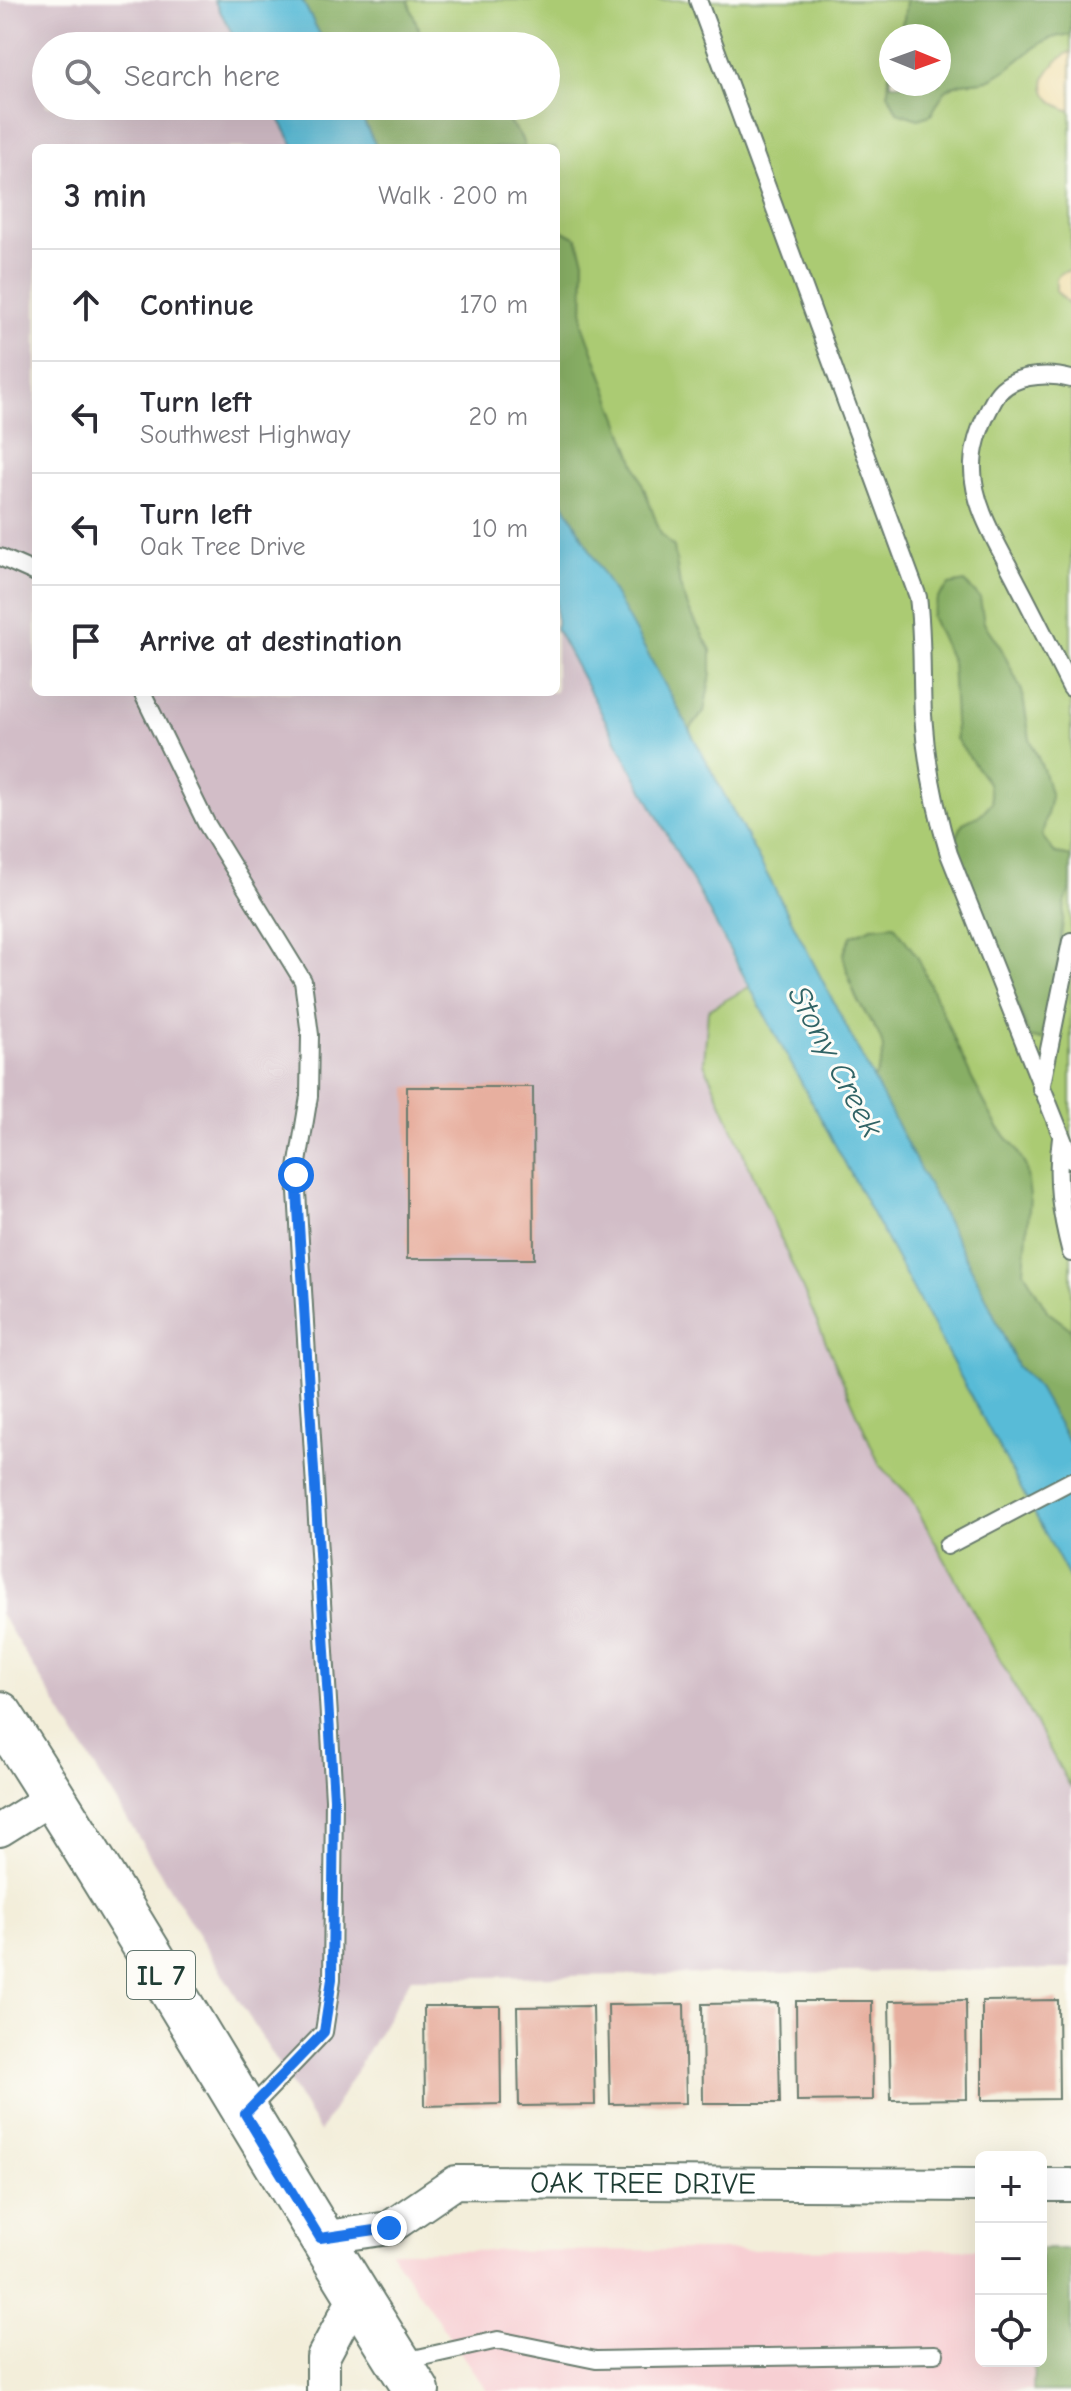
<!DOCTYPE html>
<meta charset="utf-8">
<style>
body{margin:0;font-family:"Comic Neue",sans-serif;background:#f2f2f3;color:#2b2b33}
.controls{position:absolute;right:24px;bottom:24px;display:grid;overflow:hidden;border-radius:12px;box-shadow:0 8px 32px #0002}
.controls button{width:72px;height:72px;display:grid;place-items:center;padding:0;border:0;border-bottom:2px solid #e1e1e2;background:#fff;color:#2b2b33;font:40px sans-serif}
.compass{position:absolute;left:879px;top:24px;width:72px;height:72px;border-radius:50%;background:#fff;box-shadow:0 8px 32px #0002;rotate:91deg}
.stop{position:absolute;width:24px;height:24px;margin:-18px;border:6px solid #1a73e8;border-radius:50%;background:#fff}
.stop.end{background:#1a73e8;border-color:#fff;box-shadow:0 2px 8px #0008}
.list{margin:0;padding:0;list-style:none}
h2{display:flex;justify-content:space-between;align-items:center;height:104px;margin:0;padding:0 32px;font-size:34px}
h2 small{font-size:26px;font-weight:400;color:#7c7c81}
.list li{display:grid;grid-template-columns:52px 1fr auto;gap:24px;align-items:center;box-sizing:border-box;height:112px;padding:0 32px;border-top:2px solid #e1e1e2}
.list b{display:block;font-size:30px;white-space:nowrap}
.list p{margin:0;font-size:26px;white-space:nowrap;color:#7c7c81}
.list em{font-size:26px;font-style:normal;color:#7c7c81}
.icon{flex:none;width:44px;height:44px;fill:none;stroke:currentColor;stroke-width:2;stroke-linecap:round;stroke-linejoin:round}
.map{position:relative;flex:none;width:1071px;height:2391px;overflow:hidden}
.search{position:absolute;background:#fff;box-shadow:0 8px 32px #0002;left:32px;top:32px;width:528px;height:88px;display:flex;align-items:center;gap:20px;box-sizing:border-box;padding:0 28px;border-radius:44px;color:#7c7c81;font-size:30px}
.panel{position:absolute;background:#fff;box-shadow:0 8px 32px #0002;left:32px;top:144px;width:528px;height:552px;border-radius:12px}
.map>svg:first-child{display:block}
.built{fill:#f7cfd3}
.industrial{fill:#d2bdc7}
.green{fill:#abcb73;stroke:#658454;stroke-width:2;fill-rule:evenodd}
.forest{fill:#88af65;stroke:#54764c;stroke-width:2}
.sand{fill:#eeda9e;stroke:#868c69;stroke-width:2}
.water{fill:#59bbd7;stroke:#3c7c86;stroke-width:2}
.building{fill:#e7af9f}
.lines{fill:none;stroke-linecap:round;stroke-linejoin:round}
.service-casing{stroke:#697b6e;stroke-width:20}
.minor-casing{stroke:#697b6e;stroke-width:36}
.primary-casing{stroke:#697b6e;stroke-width:48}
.service{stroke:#fff;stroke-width:16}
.minor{stroke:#fff;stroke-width:32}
.primary{stroke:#fff;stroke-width:44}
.route{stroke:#1a73e8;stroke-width:10}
.labels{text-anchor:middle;stroke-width:6;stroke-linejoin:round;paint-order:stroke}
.shield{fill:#fdfcf7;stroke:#62766e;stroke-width:2}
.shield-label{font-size:28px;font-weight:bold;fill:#1f3d34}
.street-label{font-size:30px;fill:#1f3d34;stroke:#fdfcf7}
.water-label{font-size:32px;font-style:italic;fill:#306365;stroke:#fdfcf7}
</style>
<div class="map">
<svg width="1071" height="2391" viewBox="0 0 1071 2391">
<rect width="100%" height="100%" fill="#fdfcf7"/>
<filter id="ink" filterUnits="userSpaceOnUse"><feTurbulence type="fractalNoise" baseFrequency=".0125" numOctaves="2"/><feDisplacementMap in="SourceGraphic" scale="16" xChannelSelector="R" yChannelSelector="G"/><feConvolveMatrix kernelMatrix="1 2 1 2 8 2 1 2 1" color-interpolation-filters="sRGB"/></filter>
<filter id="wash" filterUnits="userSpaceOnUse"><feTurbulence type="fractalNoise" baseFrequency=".006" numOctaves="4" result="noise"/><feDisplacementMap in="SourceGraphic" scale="32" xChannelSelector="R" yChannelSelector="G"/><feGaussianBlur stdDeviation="1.8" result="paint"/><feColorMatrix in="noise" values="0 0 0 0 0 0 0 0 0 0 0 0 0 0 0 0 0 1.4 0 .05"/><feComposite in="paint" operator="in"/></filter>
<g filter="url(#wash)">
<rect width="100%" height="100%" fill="#f3eeda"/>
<path class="built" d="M981 2249V2361H1034L1033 2390 487 2391 390 2251Z"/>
<path class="industrial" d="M0 0H214L239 46H46V106H272L295 148H36V692H556V629L748 987 708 1010 704 1063 880 1466 909 1495 1071 1788V1969L411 1978 320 2132 0 1613Z"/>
<path class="green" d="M302 0H1071V1788L909 1495 880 1466 704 1063 708 1010 808 954 675 703 556 489V148H377L356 106H546V46H326ZM891 36H939V84H891Z"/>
<path class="forest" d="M302 0H408L420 33 432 46H326Z
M906 0H1071V35C1036 34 1020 67 990 79 975 85 964 78 948 89 941 94 936 107 931 115L918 119 897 112 888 93 890 54 891 52V84H939V36H897L904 19Z
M356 106H496L521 137 525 148H377Z
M556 227 577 238 584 260 583 324 661 534 674 547 680 586 690 612 711 650V674L704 712 689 730 556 489Z
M965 582 980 598 984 623 1001 648 1022 691 1030 739 1043 769 1051 797 1042 836 1055 853 1071 857V885L1065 904 1058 963 1042 1040 1029 1037 989 925 962 872 956 839 963 823 980 815 992 802 988 783 956 739 952 662 931 616 938 597 949 585Z
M894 925 917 956 972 1079 997 1126 1015 1147 1026 1167 1030 1197 1024 1271 1048 1312 1071 1329V1446L1038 1388 1017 1366 983 1291 873 1081C894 1042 878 1036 859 1003 851 989 847 971 843 955L851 936 872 927Z
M1041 2249H1071V2391H1033L1034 2361H1041Z"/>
<path class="sand" d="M1071 51V111C1031 97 1040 70 1071 51Z
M1071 270V306L1056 291V278L1061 273Z"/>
<path class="water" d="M214 0H302L326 46H239Z
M272 106H356L377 148H295Z
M556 489 675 703 784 906 983 1291 1017 1366 1038 1388 1071 1446V1581L556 629Z"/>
<g id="blocks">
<path class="building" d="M407 1087H533L534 1259H407Z
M966 2000 967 2099 891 2100 889 2001Z
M1058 2000 1059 2099 982 2100V2001Z
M796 2001H872L873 2100 797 2101Z
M778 2003 780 2103H703L702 2004Z
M684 2004 686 2103 610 2104 608 2005Z
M424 2006H500L501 2104 425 2106Z
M593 2006 595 2105 519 2106 517 2007Z"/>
</g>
</g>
<g filter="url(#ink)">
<use href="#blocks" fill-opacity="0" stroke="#697b6e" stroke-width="2"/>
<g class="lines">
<g class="service-casing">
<path id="service" d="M698 0 918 597C923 637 921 675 923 715 926 763 935 808 949 854L1071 1160
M1071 379C1047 372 1007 374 994 400 983 420 974 440 973 464 971 505 1000 548 1018 584 1036 618 1053 653 1071 688
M0 557 36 573
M142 692 206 823 303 981 310 1035 309 1096 296 1175 334 1799 332 1979 324 2032 249 2110
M1041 1089 1071 941
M1061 1138C1055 1178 1061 1215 1071 1253
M947 1546 1071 1481
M400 2362 498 2340 596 2360 935 2354"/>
</g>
<g class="minor-casing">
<g id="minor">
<path d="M0 1830 53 1797"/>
<path d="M1041 2185H1071"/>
<path id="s1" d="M320 2238 389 2228 456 2182 981 2185"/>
<path d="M323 2391V2357L356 2295"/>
</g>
</g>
<g class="primary-casing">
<path id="primary" d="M0 1714C144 1937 275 2167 417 2391"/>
</g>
<use href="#service" class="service"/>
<use href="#minor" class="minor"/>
<use href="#primary" class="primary"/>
</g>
</g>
<g class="lines" filter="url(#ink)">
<path class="route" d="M296 1175 334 1799 332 1979 324 2032 245 2114 320 2238 389 2228"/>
</g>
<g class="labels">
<rect class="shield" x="127" y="1951" width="68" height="48" rx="6"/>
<g class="shield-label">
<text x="161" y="1985">IL 7</text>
</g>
<g class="street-label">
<text dy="10" stroke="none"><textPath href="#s1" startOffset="338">OAK TREE DRIVE</textPath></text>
</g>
<g class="water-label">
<text transform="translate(836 1061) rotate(62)" y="11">Stony Creek</text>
</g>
</g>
</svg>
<div class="controls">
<button>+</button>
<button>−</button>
<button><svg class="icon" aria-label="locate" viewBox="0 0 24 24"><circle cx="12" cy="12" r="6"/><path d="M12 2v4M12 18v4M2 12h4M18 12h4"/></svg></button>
</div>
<svg class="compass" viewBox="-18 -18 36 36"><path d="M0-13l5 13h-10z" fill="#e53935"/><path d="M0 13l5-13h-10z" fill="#7c7c81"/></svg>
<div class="stop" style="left:296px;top:1175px"></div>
<div class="stop end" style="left:389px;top:2228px"></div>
<div class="search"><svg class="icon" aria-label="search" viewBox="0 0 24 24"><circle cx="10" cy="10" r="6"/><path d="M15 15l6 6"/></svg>Search here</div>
<section class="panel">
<h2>3 min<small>Walk · 200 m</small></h2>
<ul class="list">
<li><svg class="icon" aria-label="ahead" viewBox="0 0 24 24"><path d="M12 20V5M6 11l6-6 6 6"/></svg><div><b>Continue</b></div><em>170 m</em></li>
<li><svg class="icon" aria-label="left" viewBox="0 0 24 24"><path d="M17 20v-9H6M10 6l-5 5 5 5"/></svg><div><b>Turn left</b><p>Southwest Highway</p></div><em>20 m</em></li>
<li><svg class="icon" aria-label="left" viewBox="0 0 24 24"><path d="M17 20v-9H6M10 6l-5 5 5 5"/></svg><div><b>Turn left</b><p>Oak Tree Drive</p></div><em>10 m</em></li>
<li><svg class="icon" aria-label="arrive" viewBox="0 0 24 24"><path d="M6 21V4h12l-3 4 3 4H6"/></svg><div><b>Arrive at destination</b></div></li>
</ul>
</section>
</div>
